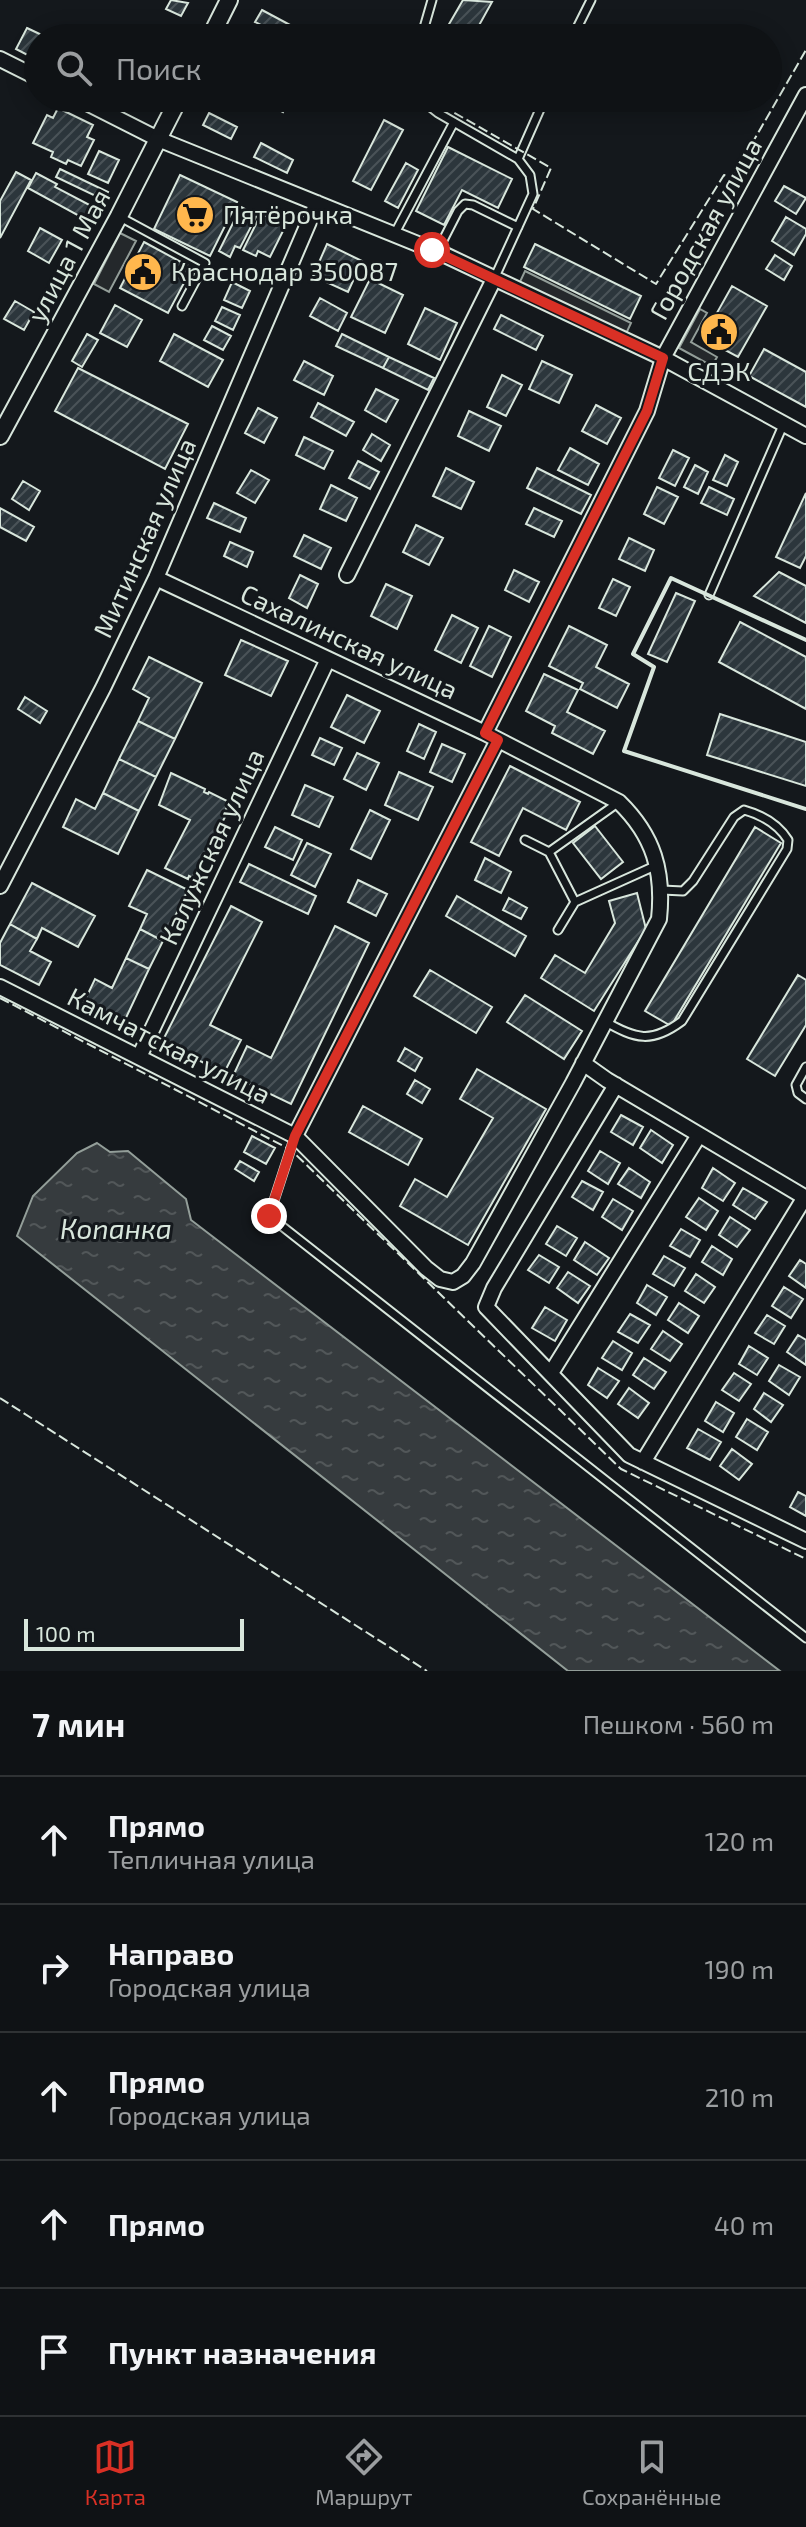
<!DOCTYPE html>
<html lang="ru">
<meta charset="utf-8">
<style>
body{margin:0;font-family:"Exo 2",sans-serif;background:#1d2022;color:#f1f3f6}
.scale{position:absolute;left:24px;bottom:20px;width:220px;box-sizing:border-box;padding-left:8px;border:4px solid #d8e6dc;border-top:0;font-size:22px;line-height:28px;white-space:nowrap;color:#d8e6dc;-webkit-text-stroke:6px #14181c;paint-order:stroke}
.stop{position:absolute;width:24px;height:24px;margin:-18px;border:6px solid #d93025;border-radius:50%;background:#fff}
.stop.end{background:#d93025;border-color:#fff;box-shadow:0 2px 8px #0008}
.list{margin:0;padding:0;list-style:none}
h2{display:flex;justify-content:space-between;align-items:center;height:104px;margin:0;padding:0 32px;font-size:34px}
h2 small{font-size:26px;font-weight:400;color:#9b9ea0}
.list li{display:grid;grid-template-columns:52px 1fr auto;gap:24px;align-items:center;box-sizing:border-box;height:128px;padding:0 32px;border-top:2px solid #2f3234}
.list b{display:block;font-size:30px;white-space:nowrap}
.list p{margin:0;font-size:26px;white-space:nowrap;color:#9b9ea0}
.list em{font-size:26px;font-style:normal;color:#9b9ea0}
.icon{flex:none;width:44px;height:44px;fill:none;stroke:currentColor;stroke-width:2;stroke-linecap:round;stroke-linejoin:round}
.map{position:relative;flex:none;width:806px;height:1671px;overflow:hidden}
.search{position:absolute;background:#0f1215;box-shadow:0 4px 20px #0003;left:24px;right:24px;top:24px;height:88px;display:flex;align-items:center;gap:20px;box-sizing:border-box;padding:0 28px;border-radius:44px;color:#9b9ea0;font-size:30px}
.sheet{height:744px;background:#0f1215}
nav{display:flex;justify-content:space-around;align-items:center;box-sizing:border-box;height:112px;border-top:2px solid #2f3234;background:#0f1215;font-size:22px;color:#9b9ea0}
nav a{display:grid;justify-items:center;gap:4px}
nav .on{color:#d93025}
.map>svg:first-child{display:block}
.parking{fill:#24282b;stroke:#939e99;stroke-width:2}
.water{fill:url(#water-ripples);stroke:#939e99;stroke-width:2}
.building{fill:url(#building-hatch);stroke:#d8e6dc;stroke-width:2}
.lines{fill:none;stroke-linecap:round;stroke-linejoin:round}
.service-casing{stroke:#d8e6dc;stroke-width:11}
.minor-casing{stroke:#d8e6dc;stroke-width:18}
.tertiary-casing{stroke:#d8e6dc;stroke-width:20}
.service{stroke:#14181c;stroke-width:7}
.minor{stroke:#14181c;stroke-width:14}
.tertiary{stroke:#14181c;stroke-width:16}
.fence{stroke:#d8e6dc;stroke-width:2;stroke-dasharray:10 4;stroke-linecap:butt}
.wall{stroke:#d8e6dc;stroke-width:4}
.route{stroke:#d93025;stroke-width:10}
.labels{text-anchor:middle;stroke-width:6;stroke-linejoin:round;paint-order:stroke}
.poi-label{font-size:26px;fill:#d8e6dc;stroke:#14181c;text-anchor:start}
.street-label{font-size:26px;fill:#d8e6dc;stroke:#14181c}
.water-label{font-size:28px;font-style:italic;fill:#d8e6dc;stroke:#14181c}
</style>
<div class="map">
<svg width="806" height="1671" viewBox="0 0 806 1671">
<defs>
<pattern id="water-ripples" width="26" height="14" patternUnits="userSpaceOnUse" patternTransform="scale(2)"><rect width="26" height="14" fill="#363b3e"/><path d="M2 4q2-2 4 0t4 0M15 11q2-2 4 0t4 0" fill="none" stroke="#525759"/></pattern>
<pattern id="building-hatch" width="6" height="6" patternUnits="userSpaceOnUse" patternTransform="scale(2)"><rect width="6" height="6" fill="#2c363c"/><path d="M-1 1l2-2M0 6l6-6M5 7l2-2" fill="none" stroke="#4a5358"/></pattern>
</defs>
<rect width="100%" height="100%" fill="#14181c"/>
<path class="parking" d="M120 233 136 241 109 292 94 284Z
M525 271 631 323 624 338 518 286Z
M700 309 707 313 691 342 717 357 712 366 679 348Z"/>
<path class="water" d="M97 1143 110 1152 128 1151 186 1199 191 1220 780 1671H568L17 1236 33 1196 77 1153Z"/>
<path class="building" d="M171 0 188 3 181 16 166 9Z
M463 0 492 2 472 38H441Z
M262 10 292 26 286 38 255 22Z
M27 28 46 37 38 38V53L35 59 16 49Z
M269 98H283L288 101 283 112 266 103Z
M58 108 93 125 87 137 94 140 81 166 68 160 66 164 51 157 53 152 33 143 47 115 53 118Z
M209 113 237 127 231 139 203 125Z
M384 120 403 130 371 190 353 181Z
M261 143 293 160 287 173 254 157Z
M448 147 512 179 498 208 462 190 444 225 416 211Z
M99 151 119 160 108 183 88 174Z
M406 163 418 170 398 208 385 201Z
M60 169 108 192 104 200 56 177Z
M16 172 31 180 0 238V201Z
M36 173 57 184 55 187 99 210 92 223 28 188Z
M180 175 237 202 210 256 154 229Z
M784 186 806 198 796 214 775 201Z
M241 207 257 215 240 248 235 246 230 257 219 251Z
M261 214 276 220 275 222 285 227 270 257 258 251 256 256 243 250Z
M786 217 806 229V234L794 255 772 241Z
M40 228 62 240 49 263 28 251Z
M144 242 192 268 168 313 120 288Z
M327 244 362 261 348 292 313 276Z
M535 244 641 296 630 319 524 267Z
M775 255 792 266 784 280 766 269Z
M370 279 403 295 385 333 351 317Z
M232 282 250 291 242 308 224 300Z
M732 286 767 306 738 357 714 344 709 327Z
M320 298 347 313 338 331 310 316Z
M15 301 34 312 24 330 4 319Z
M115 305 142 320 127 347 100 333Z
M222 307 240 315 233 330 215 321Z
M425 308 457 323 440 360 408 344Z
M501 315 543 336 536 350 494 329Z
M212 326 231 336 223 350 204 340Z
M87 334 98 340 82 367 72 361Z
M174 334 223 360 208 387 160 361Z
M342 334 389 357 383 368 336 346Z
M764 349 806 372V407L749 376Z
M389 357 434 378 428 390 383 368Z
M304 361 333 376 324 395 294 380Z
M542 361 572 375 559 403 529 389Z
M78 368 188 424 165 469 55 411Z
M502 375 522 385 506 416 487 407Z
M376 389 398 400 386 422 365 410Z
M318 403 354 422 346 436 311 417Z
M596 405 621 418 607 444 582 431Z
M258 408 277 418 264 443 245 433Z
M469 411 501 426 489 451 458 436Z
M372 434 390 445 381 461 363 450Z
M304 437 333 451 324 469 296 455Z
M570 448 599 464 588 485 558 470Z
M673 450 689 458 675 486 659 478Z
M725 455 738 462 727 486 713 480Z
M358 461 379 472 370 489 349 478Z
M695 465 708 472 698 494 684 487Z
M446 468 474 482 461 509 433 496Z
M537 468 591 495 581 514 527 488Z
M251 470 269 480 255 503 237 493Z
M23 481 40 491 29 510 12 499Z
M331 485 357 498 346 521 320 509Z
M657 487 678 497 664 524 644 514Z
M709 487 734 499 727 515 701 503Z
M806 493V556L800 568 776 557Z
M214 503 246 518 240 532 207 518Z
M0 508 34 527 26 541 0 527Z
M534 508 562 521 554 537 526 524Z
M416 525 443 538 429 565 403 552Z
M304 535 331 548 321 569 294 556Z
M629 538 654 550 645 571 619 559Z
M230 542 253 552 247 567 224 556Z
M514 570 539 582 529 602 505 590Z
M779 572 806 586V623L754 596Z
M300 575 318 584 307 608 289 598Z
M613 579 630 587 616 616 599 608Z
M386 584 412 596 397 629 371 616Z
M676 593 695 601 667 662 648 654Z
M452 615 478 628 461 663 435 650Z
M740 622 806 657V709L719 662Z
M489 626 511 637 492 677 470 666Z
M569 626 607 645 596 667 629 684 617 708 580 689 583 683 549 666Z
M241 640 288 661 271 696 225 675Z
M149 657 202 683 175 739 138 721 149 698 133 689Z
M544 674 578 690 567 712 605 731 593 754 552 733 555 726 526 711Z
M347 695 380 711 364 743 331 727Z
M25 697 47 711 40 723 18 709Z
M720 714 806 742V786L707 755Z
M138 721 175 739 156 777 119 759Z
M419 724 436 732 424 759 407 751Z
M320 738 342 748 334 765 312 755Z
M442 744 465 754 452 782 430 772Z
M357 753 379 763 366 790 344 779Z
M119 759 156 777 139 811 103 793Z
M510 766 580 802 566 830 523 808 499 856 471 842Z
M399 772 433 787 418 820 385 805Z
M171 773 205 789 204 792 208 794 209 792 229 802 226 809 228 811 213 841 211 840 207 847 210 848 195 879 189 876 188 879 165 868 190 820 159 805Z
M305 785 333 797 319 827 292 815Z
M103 793 139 811 118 854 63 827 76 799 95 809Z
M370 810 390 820 371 859 351 849Z
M595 826 623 862 601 879 573 843Z
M275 827 302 840 293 860 265 847Z
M755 827 781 843 671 1026 645 1011Z
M307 843 331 854 315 887 291 875Z
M485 858 511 872 501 893 475 880Z
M249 864 316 896 308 914 240 882Z
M147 870 188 890 163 941 140 929 147 914 129 906Z
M358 880 387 894 376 916 348 902Z
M32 883 95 916 78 947 42 928 37 939 10 924Z
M637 893 646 929 594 1011 541 978 555 955 585 973 615 923 609 901Z
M457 896 526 936 515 956 446 916Z
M509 898 527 908 521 919 503 910Z
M231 906 262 922 210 1025 241 1040 224 1073 162 1042Z
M10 924 37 939 30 951 51 962 39 985 0 965V943Z
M335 926 369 943 291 1104 233 1076 247 1046 271 1058Z
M140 929 163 941 149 969 126 958Z
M126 958 149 969 124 1022 84 1002 95 979 112 988Z
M430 970 492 1007 476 1033 414 996Z
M798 975 806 980V1025L775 1076 747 1059Z
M525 995 582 1031 564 1059 507 1022Z
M405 1048 422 1058 415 1071 398 1061Z
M477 1069 546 1109 468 1245 400 1206 415 1179 447 1197 493 1118 460 1099Z
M415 1080 430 1089 422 1103 407 1094Z
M363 1106 422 1139 408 1165 349 1132Z
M621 1115 643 1127 633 1145 611 1132Z
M651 1130 673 1145 662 1163 640 1148Z
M252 1136 275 1148 266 1164 244 1152Z
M600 1151 620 1163 608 1184 588 1171Z
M240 1161 259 1172 254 1181 235 1169Z
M629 1168 650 1182 641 1198 618 1184Z
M713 1168 735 1183 723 1201 702 1188Z
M582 1181 603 1192 593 1210 572 1197Z
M743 1188 767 1202 755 1219 733 1205Z
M699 1198 718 1211 706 1230 686 1217Z
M613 1199 633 1211 622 1230 602 1217Z
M730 1217 750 1230 737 1247 719 1235Z
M557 1226 577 1238 566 1256 546 1244Z
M681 1229 700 1240 690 1257 670 1246Z
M585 1242 609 1258 597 1275 574 1260Z
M712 1246 732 1259 723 1275 702 1262Z
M539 1255 559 1267 549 1283 528 1270Z
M664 1256 685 1268 674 1286 653 1274Z
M800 1260 806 1264V1288L789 1276Z
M568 1272 590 1286 578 1303 557 1288Z
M696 1274 715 1287 704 1303 685 1291Z
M647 1285 667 1297 656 1315 637 1303Z
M784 1287 803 1299 791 1318 772 1306Z
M679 1303 699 1316 688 1333 668 1320Z
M545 1307 567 1320 555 1341 532 1328Z
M630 1314 650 1325 638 1343 618 1332Z
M767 1315 785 1326 774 1344 755 1333Z
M663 1331 682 1344 670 1361 651 1349Z
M798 1335 806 1340V1365L787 1352Z
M613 1341 632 1353 622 1370 602 1358Z
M749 1346 768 1358 757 1375 739 1364Z
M644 1358 666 1372 654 1389 633 1375Z
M779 1365 800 1377 789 1395 769 1381Z
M598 1368 619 1381 607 1398 588 1385Z
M734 1373 751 1384 739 1401 722 1390Z
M629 1388 649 1403 638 1418 618 1404Z
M764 1393 783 1405 771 1422 754 1409Z
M716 1402 734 1413 723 1432 705 1421Z
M747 1419 768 1432 757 1450 736 1437Z
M698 1429 721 1442 710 1460 687 1448Z
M732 1449 752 1464 739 1480 720 1466Z
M798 1492 806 1496V1516L790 1507Z"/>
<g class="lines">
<g class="service-casing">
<path id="service" d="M421 38 432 0
M572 38 591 0
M419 98 438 113 518 159 530 175 533 194 494 279
M518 159 545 98
M120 217 205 263 182 306
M395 233 454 122
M437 252 458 211 465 204 473 205 518 227
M709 595 784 423
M619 802 549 852 575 902 657 865
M525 840 549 852
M558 930 575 902
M604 1021C636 1039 651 1044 682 1021L787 849 788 840C778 824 762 815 744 810L734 817 693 881 683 891 662 890
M806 1067 796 1085 798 1093 806 1099
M295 1136 269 1216 806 1638"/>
</g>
<g class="minor-casing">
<path id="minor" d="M0 59 38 78
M77 98 158 139 445 255 663 358 806 436
M347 575 494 279
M485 733 647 411 663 358 806 95
M0 886 103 688 156 578 317 203
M0 987 295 1136 426 1268 440 1279 453 1282 463 1276 473 1263 573 1083 659 919C664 872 654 836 619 802L485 733 156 578
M139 1057 328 659
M583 1063 607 1080 806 1198
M616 1085 494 1288 486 1307 629 1455 806 1541
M295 1136 498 740
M551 1373 699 1135
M643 1462 805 1197"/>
</g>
<g class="tertiary-casing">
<path id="tertiary" d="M210 38 229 0
M0 436 119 216 179 98"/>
</g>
<use href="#service" class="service"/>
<use href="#minor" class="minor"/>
<use href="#tertiary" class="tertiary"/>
<path class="fence" d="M433 98 432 100 551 168 533 209 656 284 724 175 732 178 806 50
M0 998 291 1150 621 1469 806 1559
M0 1398 427 1671"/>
<path class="wall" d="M806 640 671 578 633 654 654 667 624 751 806 809"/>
</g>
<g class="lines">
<path class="route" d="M269 1216 295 1136 498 740 485 733 647 411 663 358 432 250"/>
</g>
<defs>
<g id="supermarket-disc" transform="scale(2)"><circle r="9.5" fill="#ffb74d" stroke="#14181c"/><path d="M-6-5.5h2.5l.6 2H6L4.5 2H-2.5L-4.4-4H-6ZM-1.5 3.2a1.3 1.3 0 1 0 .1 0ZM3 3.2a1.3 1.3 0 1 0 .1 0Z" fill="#111"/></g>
<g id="civic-disc" transform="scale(2)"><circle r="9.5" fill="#ffb74d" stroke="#14181c"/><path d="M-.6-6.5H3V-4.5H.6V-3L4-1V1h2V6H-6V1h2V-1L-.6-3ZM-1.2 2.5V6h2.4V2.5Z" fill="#111"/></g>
</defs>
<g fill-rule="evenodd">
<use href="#supermarket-disc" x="195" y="215"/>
<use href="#civic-disc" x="143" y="272"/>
<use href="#civic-disc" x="719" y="332"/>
</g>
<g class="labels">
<g class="poi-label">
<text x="223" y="224">Пятёрочка</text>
<text x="171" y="281">Краснодар 350087</text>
<text x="719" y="381" text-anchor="middle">СДЭК</text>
</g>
<g class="street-label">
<text transform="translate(706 229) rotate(-61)" y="9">Городская улица</text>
<text transform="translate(69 256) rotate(-62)" y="9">улица 1 Мая</text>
<text transform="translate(145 538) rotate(-66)" y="9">Митинская улица</text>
<text transform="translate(349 642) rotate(25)" y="9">Сахалинская улица</text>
<text transform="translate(212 847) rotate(-65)" y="9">Калужская улица</text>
<text transform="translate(169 1046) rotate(27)" y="9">Камчатская улица</text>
</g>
<g class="water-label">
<text x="116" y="1239">Копанка</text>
</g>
</g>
</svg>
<div class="scale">100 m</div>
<div class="stop" style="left:432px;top:250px"></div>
<div class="stop end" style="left:269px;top:1216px"></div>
<div class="search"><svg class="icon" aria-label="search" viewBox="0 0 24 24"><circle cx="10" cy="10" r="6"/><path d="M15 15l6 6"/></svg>Поиск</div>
</div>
<section class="sheet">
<h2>7 мин<small>Пешком · 560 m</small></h2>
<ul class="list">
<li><svg class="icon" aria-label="ahead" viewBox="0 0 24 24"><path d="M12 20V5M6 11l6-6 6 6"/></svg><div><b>Прямо</b><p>Тепличная улица</p></div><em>120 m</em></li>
<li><svg class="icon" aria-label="right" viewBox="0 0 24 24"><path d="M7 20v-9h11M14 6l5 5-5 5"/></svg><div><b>Направо</b><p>Городская улица</p></div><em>190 m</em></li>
<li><svg class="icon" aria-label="ahead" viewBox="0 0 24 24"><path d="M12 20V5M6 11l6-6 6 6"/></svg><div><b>Прямо</b><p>Городская улица</p></div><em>210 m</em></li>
<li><svg class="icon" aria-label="ahead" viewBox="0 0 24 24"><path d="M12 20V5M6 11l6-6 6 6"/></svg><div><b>Прямо</b></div><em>40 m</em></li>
<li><svg class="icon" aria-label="arrive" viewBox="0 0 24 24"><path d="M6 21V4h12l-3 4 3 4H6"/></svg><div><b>Пункт назначения</b></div></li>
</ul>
</section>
<nav>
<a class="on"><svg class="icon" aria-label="map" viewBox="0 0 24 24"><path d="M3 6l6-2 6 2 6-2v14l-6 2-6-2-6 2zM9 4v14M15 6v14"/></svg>Карта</a>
<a><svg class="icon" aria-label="directions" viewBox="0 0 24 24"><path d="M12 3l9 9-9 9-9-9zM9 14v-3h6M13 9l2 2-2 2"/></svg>Маршрут</a>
<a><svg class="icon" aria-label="saved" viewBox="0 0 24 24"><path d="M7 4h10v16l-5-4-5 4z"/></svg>Сохранённые</a>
</nav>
